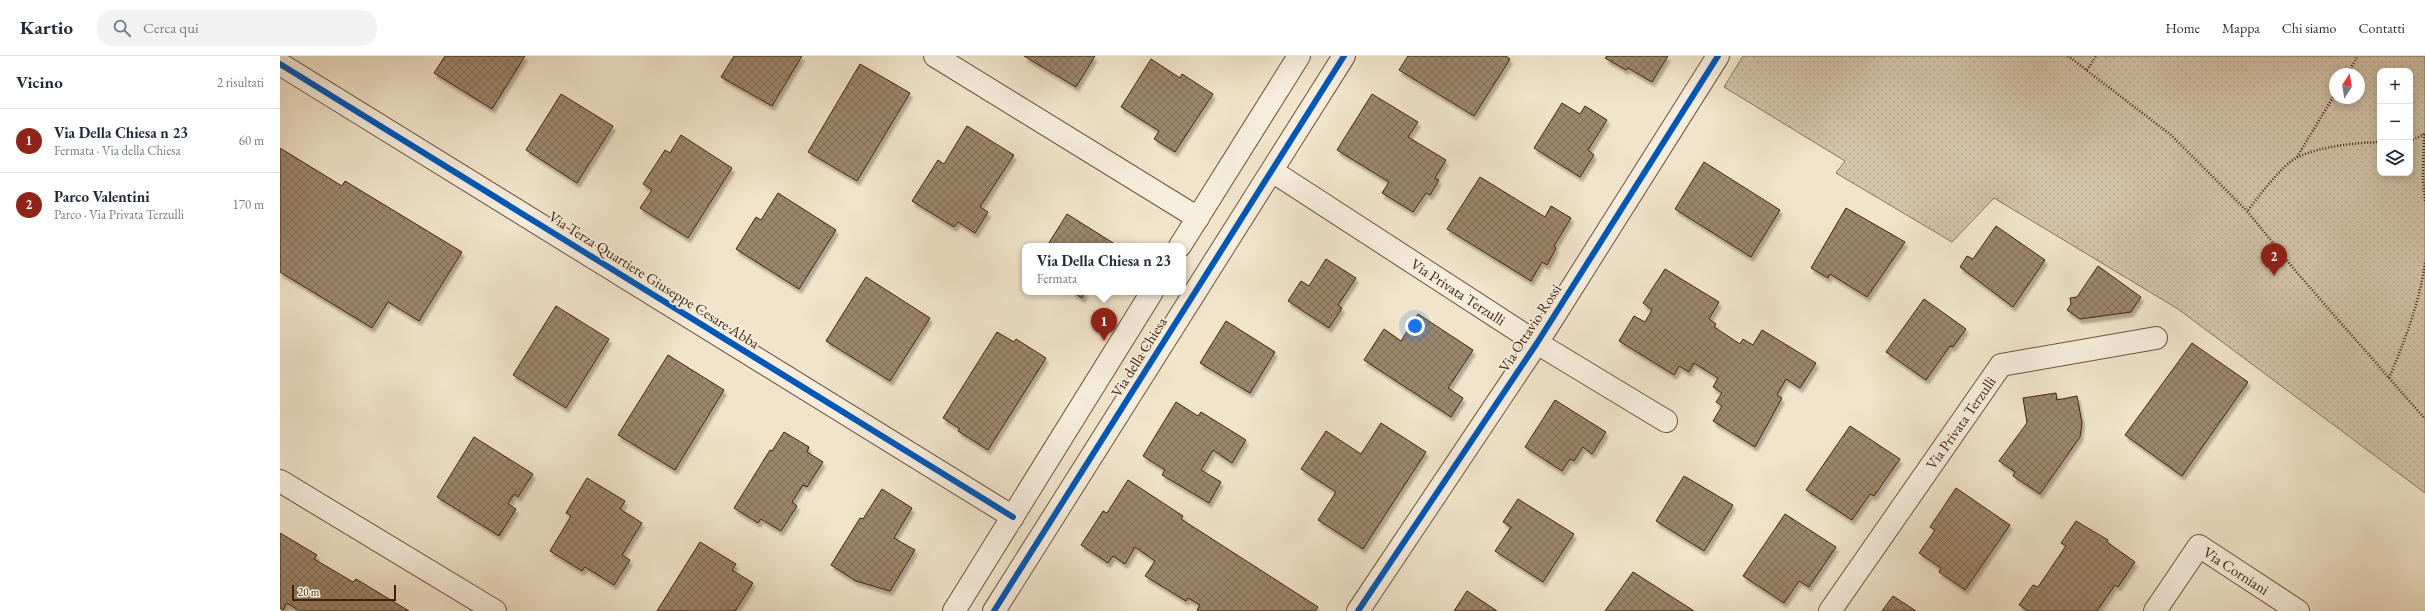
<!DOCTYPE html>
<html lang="it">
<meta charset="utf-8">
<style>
body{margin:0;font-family:"EB Garamond",serif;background:#f2f2f3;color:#1f2937}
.controls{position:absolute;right:12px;top:12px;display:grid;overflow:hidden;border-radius:8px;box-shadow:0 2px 10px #0003}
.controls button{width:36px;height:36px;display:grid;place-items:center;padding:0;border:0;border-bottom:1px solid #e0e1e3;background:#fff;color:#1f2937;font:20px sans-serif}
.compass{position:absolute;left:2049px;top:12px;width:36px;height:36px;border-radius:50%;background:#fff;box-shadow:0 2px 10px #0003;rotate:12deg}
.scale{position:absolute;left:12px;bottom:10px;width:104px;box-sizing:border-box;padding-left:4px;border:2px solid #40230a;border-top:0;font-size:11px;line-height:14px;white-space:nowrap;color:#40230a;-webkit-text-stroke:3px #f6eddd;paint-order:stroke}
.you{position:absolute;left:1135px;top:270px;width:14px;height:14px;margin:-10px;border:3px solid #fff;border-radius:50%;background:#1a73e8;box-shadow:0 0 0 6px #1a73e833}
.badge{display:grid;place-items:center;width:26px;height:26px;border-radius:50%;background:#8f2418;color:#fff;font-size:13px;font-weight:700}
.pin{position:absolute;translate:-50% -33px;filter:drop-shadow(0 1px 2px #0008)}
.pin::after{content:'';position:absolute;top:21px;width:14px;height:12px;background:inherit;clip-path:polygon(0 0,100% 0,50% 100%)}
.popup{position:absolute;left:742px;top:187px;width:164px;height:52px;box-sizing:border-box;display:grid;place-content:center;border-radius:8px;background:#fff;filter:drop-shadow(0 1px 3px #0005);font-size:13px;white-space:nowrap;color:#747a83}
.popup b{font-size:15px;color:#1f2937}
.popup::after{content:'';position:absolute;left:50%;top:100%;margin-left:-8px;border:8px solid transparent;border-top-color:#fff}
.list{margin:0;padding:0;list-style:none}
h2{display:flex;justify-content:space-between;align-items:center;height:52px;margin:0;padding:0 16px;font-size:17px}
h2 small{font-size:13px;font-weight:400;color:#747a83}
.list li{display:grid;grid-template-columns:26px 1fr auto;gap:12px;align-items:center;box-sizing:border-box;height:64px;padding:0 16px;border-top:1px solid #e0e1e3}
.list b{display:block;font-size:15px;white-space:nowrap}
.list p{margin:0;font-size:13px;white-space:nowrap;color:#747a83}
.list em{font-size:13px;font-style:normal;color:#747a83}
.icon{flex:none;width:22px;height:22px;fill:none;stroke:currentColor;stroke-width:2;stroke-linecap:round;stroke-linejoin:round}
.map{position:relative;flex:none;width:2145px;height:555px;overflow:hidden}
header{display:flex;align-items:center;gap:24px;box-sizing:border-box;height:56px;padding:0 20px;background:#fff;border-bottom:1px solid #e0e1e3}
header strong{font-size:19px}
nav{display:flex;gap:22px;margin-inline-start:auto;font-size:14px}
.search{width:280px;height:36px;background:#f2f2f3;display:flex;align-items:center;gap:10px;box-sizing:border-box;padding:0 14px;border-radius:16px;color:#747a83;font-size:15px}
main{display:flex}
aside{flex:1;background:#fff}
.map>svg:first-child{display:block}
.park{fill:url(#park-dots);stroke:#8a735a;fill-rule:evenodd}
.building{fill:url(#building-cross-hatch);stroke:#40230a;filter:url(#shadow)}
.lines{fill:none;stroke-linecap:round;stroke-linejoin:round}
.minor-casing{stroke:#6c533a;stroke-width:24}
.path{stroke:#40230a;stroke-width:2.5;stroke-dasharray:1 2;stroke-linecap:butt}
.minor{stroke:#f6eddd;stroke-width:22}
.cycleway-casing{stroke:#f6eddd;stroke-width:8}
.cycleway{stroke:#0057b8;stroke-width:6}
.labels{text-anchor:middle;stroke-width:4;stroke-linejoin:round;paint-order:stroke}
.street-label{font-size:15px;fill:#40230a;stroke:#f6eddd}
</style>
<header>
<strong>Kartio</strong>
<div class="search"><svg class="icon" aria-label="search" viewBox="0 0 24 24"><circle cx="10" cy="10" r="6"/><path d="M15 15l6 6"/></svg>Cerca qui</div>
<nav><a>Home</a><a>Mappa</a><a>Chi siamo</a><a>Contatti</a></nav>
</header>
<main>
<aside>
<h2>Vicino<small>2 risultati</small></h2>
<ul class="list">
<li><span class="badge">1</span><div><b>Via Della Chiesa n 23</b><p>Fermata · Via della Chiesa</p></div><em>60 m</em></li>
<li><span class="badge">2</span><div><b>Parco Valentini</b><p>Parco · Via Privata Terzulli</p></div><em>170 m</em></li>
</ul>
</aside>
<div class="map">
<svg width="2145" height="555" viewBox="0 0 2145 555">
<defs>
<pattern id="park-dots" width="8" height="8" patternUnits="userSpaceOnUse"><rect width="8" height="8" fill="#d3c3aa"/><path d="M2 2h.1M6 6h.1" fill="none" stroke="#b6a791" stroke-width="1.8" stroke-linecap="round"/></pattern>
<pattern id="building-cross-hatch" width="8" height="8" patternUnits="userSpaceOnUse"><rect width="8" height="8" fill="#9c876e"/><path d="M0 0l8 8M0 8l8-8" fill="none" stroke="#816e59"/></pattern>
<filter id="shadow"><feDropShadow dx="2.5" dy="4.5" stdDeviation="1" flood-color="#0004"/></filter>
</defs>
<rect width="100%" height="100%" fill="#f1e4cb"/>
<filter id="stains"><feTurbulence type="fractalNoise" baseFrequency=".005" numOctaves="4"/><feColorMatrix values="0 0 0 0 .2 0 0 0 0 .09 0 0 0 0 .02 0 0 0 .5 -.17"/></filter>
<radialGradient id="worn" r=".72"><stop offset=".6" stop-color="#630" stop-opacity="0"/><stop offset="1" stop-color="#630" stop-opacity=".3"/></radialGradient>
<path class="park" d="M1463 0H2145V437L1898 253 1714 142 1672 186 1556 117 1565 105 1444 31ZM2100 15H2130V117H2100ZM2055 18H2079V42H2055Z"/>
<path class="building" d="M165 0H245L212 53 154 17Z
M454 0H522L492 50 441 21Z
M744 0H815L796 31Z
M1128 0H1226L1230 3 1194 60 1119 14Z
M1327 0H1388L1372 26 1348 12 1346 14 1325 2Z
M871 3 900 22 902 18 933 38 895 96 874 83 879 75 841 51Z
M580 8 630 37 577 125 528 96Z
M281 38 333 70 297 127 246 94Z
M1092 38 1138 66 1128 81 1166 104 1155 122 1159 124 1150 139 1146 137 1133 156 1102 137 1109 126 1057 94Z
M1282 47 1300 58 1305 50 1327 64 1308 94 1314 99 1300 121 1254 92Z
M687 70 734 99 700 151 708 156 695 177 678 166 674 171 632 145 658 104 664 108Z
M401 79 452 112 408 182 360 152 372 134 363 128 385 94 390 97Z
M0 92 62 130 65 125 182 196 139 265 108 246 92 272 0 216Z
M1424 106 1500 154 1471 201 1395 153Z
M1200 121 1265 161 1271 150 1291 162 1274 190 1276 192 1267 209 1262 206 1251 225 1167 173Z
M498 137 556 174 519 233 456 193 476 161 481 164Z
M1566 152 1625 186 1587 241 1550 218 1548 222 1531 212Z
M787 158 838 190H767Z
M1716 170 1765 204 1733 251 1680 211 1687 200 1693 203Z
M1046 203 1076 222 1058 249 1062 252 1049 272 1008 245 1021 225 1029 230Z
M1818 210 1861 241 1851 256 1800 263 1787 254 1791 248 1790 242 1797 241Z
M1385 213 1439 246 1429 263 1436 268 1434 271 1460 288 1463 283 1473 289 1482 274 1536 307 1520 332 1506 323 1497 339 1502 342 1475 391 1433 365 1442 350 1436 346 1442 337 1433 331 1438 322 1414 307 1409 316 1399 310 1394 319 1339 285 1354 260 1365 266 1372 254 1363 247Z
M586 221 650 262 610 325 546 285Z
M792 236H806L802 242Z
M1644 243 1686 273 1673 291 1670 290 1646 324 1606 296Z
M276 250 329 283 286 352 233 319Z
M1138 258 1193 294 1168 332 1183 342 1171 361 1084 304 1104 273 1121 285Z
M946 265 995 296 970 337 920 307Z
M717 276 734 286 736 283 766 302 708 394 678 375 680 373 663 362Z
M1912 287 1968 326 1902 420 1845 379Z
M388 299 444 334 395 414 338 379Z
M1776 337 1777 344 1797 340 1802 367 1800 381 1760 438 1733 420 1735 416 1719 405 1747 367 1743 342Z
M1275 344 1326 376 1312 398 1303 391 1294 405 1290 403 1282 415 1245 391Z
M896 346 918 360 921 356 966 384 952 407 933 394 921 414 941 426 929 447 882 419 885 414 863 400Z
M1101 367 1146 396 1083 493 1038 464 1056 436 1021 413 1046 375 1081 398Z
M1570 370 1620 403 1594 440 1590 438 1572 464 1526 434Z
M504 376 529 391 527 396 543 406 527 431 523 429 512 446 517 450 501 475 481 463 478 467 454 452 490 394 492 395Z
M194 381 253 418 238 441 234 438 228 448 236 453 219 480 157 441Z
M1404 420 1453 449 1424 495 1376 465Z
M307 422 345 445 340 453 362 467 342 499 350 504 334 529 305 511 302 515 270 495 291 460 286 457Z
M848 424 903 460 901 463 1038 551 1035 555H919L917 554 920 549 908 542 906 545 865 520 875 505 855 491 845 508 833 500 828 507 801 489 823 455 827 457Z
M1676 432 1730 469 1685 534 1659 516 1661 512 1639 497 1655 474 1650 471Z
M602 433 632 452 614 482 635 494 610 535 576 525 551 509 580 462 583 463Z
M1238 443 1294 478 1263 526 1215 495 1231 471 1223 466Z
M1505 458 1556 491 1529 531 1519 525 1504 547 1463 520Z
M1796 465 1828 484 1827 486 1855 506 1838 531 1835 529 1817 555H1748L1739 549 1753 529 1758 531 1786 490 1781 487Z
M0 477 37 499 34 503 73 526 76 523 129 555H20L7 547 3 554 0 552Z
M420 486 456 508 452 514 473 527 455 555H377Z
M1353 516 1414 555H1325Z
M1187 535 1217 555H1174Z
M1613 540 1636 555H1602Z"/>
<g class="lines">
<g class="minor-casing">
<path id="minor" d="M655 0 918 162
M0 8 733 461
M992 115 1257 287 1386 365
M900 190 1019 0
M0 425 215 555
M674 555 872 236
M714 555 1064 0
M1078 555 1257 287 1438 0
M1550 555 1721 309 1876 282
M1875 555 1919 490 2018 555"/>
</g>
<path class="path" d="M1788 0 1891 79 1967 155
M1807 14 1816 0
M2067 18 2078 0
M2144 78 2143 122 2145 145
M2130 85 2145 78
M2100 86C2074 87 2042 90 2018 101 2002 108 1979 141 1967 155L2019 219 2145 363
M2017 101 2055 38
M2109 322C2125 284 2139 248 2145 207"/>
<use href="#minor" class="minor"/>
<g class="cycleway-casing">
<path id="cycleway" d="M0 8 733 461
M714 555 1064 0
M1078 555 1257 287 1438 0"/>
</g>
<use href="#cycleway" class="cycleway"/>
</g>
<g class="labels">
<g class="street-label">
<text transform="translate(374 224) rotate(32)" y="5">Via Terza Quartiere Giuseppe Cesare Abba</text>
<text transform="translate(1178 236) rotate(33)" y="5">Via Privata Terzulli</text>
<text transform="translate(1250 272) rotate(-57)" y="5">Via Ottavio Rossi</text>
<text transform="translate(859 301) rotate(-58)" y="5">Via della Chiesa</text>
<text transform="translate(1681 367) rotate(-55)" y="5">Via Privata Terzulli</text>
<text transform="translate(1956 515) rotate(33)" y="5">Via Corniani</text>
</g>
</g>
<rect width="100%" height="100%" filter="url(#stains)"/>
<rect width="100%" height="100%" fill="url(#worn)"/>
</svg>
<div class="controls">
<button>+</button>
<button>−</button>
<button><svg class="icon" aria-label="layers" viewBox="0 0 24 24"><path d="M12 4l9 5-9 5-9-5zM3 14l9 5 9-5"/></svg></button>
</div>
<svg class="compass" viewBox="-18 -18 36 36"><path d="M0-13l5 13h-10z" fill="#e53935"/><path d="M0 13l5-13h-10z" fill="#747a83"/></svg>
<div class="scale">20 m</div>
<div class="you"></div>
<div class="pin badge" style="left:824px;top:285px">1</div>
<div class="popup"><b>Via Della Chiesa n 23</b>Fermata</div>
<div class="pin badge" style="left:1994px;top:220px">2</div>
</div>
</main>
